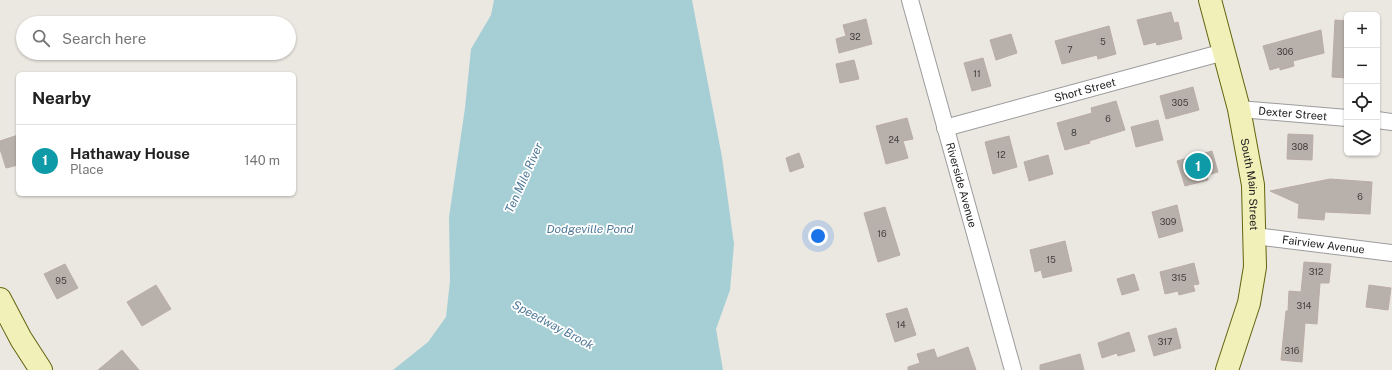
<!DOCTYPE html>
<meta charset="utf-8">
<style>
body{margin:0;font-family:"Public Sans",sans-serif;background:#f6f6f6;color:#222}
.controls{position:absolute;right:12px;top:12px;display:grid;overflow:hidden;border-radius:6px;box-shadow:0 1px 3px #0004}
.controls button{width:36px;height:36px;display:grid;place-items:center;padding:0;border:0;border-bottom:1px solid #e0e0e0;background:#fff;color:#222;font:20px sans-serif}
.you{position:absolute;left:818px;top:236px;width:14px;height:14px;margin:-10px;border:3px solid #fff;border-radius:50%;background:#1a73e8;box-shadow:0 0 0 6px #1a73e833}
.badge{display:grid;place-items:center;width:26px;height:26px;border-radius:50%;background:#1a73e8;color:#fff;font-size:13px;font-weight:700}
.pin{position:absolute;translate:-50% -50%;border:2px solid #fff;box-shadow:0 1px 4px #0006}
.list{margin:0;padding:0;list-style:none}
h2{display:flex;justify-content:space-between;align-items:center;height:52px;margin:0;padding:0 16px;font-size:17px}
h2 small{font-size:13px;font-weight:400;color:#767676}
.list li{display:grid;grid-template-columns:26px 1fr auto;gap:12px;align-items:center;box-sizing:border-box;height:72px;padding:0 16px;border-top:1px solid #e0e0e0}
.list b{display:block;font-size:15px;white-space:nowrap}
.list p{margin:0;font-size:13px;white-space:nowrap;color:#767676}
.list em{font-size:13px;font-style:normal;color:#767676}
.icon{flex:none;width:22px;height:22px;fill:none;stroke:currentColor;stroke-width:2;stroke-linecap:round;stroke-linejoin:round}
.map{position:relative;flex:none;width:1392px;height:370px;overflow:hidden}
.search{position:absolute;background:#fff;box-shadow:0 1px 3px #0004;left:16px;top:16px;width:280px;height:44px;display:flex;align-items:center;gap:10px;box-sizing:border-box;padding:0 14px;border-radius:22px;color:#767676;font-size:15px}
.panel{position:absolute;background:#fff;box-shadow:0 1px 3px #0004;left:16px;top:72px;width:280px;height:124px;border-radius:6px}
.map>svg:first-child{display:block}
.water{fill:#a6cfd5}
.building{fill:#b8b0ab;stroke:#bbada5}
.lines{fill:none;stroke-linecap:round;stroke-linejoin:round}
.minor-casing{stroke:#9c9c9c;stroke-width:18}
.secondary-casing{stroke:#63650f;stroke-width:24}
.minor{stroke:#fff;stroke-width:16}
.secondary{stroke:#f2f0b9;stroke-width:22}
.labels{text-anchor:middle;stroke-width:3.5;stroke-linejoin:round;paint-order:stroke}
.number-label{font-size:9px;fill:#42403f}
.street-label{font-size:11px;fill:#1b1b1b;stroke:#fff}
.water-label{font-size:12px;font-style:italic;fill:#4f7a99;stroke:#fff}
</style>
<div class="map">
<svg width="1392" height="370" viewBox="0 0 1392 370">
<rect width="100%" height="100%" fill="#ebe7e1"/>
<path class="water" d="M494 0H692L722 157 734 244 730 290 716 329 723 370H393L428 342 446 317 450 281 449 217 465 108 471 49 491 15Z"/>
<path class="building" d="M1171 12 1174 23 1178 22 1182 39 1157 45 1156 42 1144 45 1137 20Z
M866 19 872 44 839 53 836 39 846 36 843 25Z
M1335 20 1347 21V78L1332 77Z
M1109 26 1116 54 1098 59 1097 55 1062 64 1055 41Z
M1321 30 1324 53 1293 61 1294 66 1280 70V67L1270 70 1263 46Z
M1011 34 1017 53 996 60 990 40Z
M983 58 991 86 972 91 964 63Z
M854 60 859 79 840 83 836 64Z
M1193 87 1199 110 1166 119 1160 96Z
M1116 101 1125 130 1089 141 1090 143 1065 150 1057 123 1092 113 1091 108Z
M907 118 913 139 903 141 908 158 886 164 876 126Z
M1158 120 1163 140 1136 147 1131 127Z
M1288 134 1313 135 1312 160 1287 159Z
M18 135V165L6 168 0 149V141Z
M1009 136 1017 167 993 174 985 142Z
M1212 151 1218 172 1207 175 1208 180 1185 186 1177 161Z
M799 153 804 167 790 172 786 158Z
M1048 155 1053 174 1029 181 1024 162Z
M1330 179 1372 182 1370 214 1325 212 1324 220 1298 218 1299 204 1270 191Z
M1177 205 1183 231 1159 238 1152 212Z
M885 207 900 255 878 262 864 213Z
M1065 241 1072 271 1043 278 1041 270 1035 272 1030 250Z
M1304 262 1331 264 1329 283H1320L1317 324 1305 323 1302 362 1281 360 1286 311H1288L1289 291 1301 292Z
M1194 263 1199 284 1193 285 1195 291 1179 295 1178 291 1165 294 1160 272Z
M65 264 78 288 57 299 44 274Z
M1134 274 1139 290 1122 295 1117 279Z
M156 285 171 309 142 326 127 302Z
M1369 285 1391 288 1388 310 1366 307Z
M907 308 916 335 895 342 886 314Z
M1176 328 1181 348 1154 356 1148 336Z
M1129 332 1135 351 1118 356 1117 353 1102 358 1098 343Z
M968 347 976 370H908V367L920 363 917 354 934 349 937 358Z
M122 350 139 370H98Z
M1080 354 1084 370H1040V365Z"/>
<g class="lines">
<g class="minor-casing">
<g id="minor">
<path id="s1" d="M910 0 1013 370"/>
<path id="s2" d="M1239 109 1347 118"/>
<path d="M1377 120 1392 122"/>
<path id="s3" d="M945 128 1224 52"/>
<path id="s4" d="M1255 236 1392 253"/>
</g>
</g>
<g class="secondary-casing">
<g id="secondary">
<path id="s5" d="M1210 0 1239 109 1253 185 1255 267 1249 303 1227 370"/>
<path d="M0 299 21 339 41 370"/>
</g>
</g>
<use href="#minor" class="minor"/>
<use href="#secondary" class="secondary"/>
</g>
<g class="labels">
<g class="number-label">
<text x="855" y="40">32</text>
<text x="1103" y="45">5</text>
<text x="1070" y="53">7</text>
<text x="1285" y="55">306</text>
<text x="977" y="77">11</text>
<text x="1180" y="106">305</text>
<text x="1108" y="122">6</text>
<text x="1074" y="136">8</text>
<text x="894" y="143">24</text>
<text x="1300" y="150">308</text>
<text x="1001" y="158">12</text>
<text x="1360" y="200">6</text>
<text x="1168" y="225">309</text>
<text x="882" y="237">16</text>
<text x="1051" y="263">15</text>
<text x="1316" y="275">312</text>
<text x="1179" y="281">315</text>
<text x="61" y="284">95</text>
<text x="1304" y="309">314</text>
<text x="901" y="328">14</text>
<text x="1165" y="345">317</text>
<text x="1292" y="354">316</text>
</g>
<g class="street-label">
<text dy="4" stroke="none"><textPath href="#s3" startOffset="145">Short Street</textPath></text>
<text dy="4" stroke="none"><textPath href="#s2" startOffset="54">Dexter Street</textPath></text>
<text dy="4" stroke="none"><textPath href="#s1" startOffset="192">Riverside Avenue</textPath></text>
<text dy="4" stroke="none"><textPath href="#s5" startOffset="189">South Main Street</textPath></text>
<text dy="4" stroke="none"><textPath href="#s4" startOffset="69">Fairview Avenue</textPath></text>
</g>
<g class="water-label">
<text transform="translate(524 178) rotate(-66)" y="4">Ten Mile River</text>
<text x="590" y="233">Dodgeville Pond</text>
<text transform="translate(553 325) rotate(28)" y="4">Speedway Brook</text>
</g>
</g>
</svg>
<div class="controls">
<button>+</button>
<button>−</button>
<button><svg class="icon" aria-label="locate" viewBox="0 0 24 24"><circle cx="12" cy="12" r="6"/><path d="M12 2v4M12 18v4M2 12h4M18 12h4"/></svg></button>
<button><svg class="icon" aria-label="layers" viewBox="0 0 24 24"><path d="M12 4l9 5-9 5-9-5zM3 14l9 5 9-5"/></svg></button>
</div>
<div class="you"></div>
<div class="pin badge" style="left:1198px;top:166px;background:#0f9aa8">1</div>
<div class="search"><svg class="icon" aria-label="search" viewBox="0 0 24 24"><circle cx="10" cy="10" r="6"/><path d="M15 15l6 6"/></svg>Search here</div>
<section class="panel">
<h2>Nearby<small></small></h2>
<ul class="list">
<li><span class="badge" style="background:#0f9aa8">1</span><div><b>Hathaway House</b><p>Place</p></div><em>140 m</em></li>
</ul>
</section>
</div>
